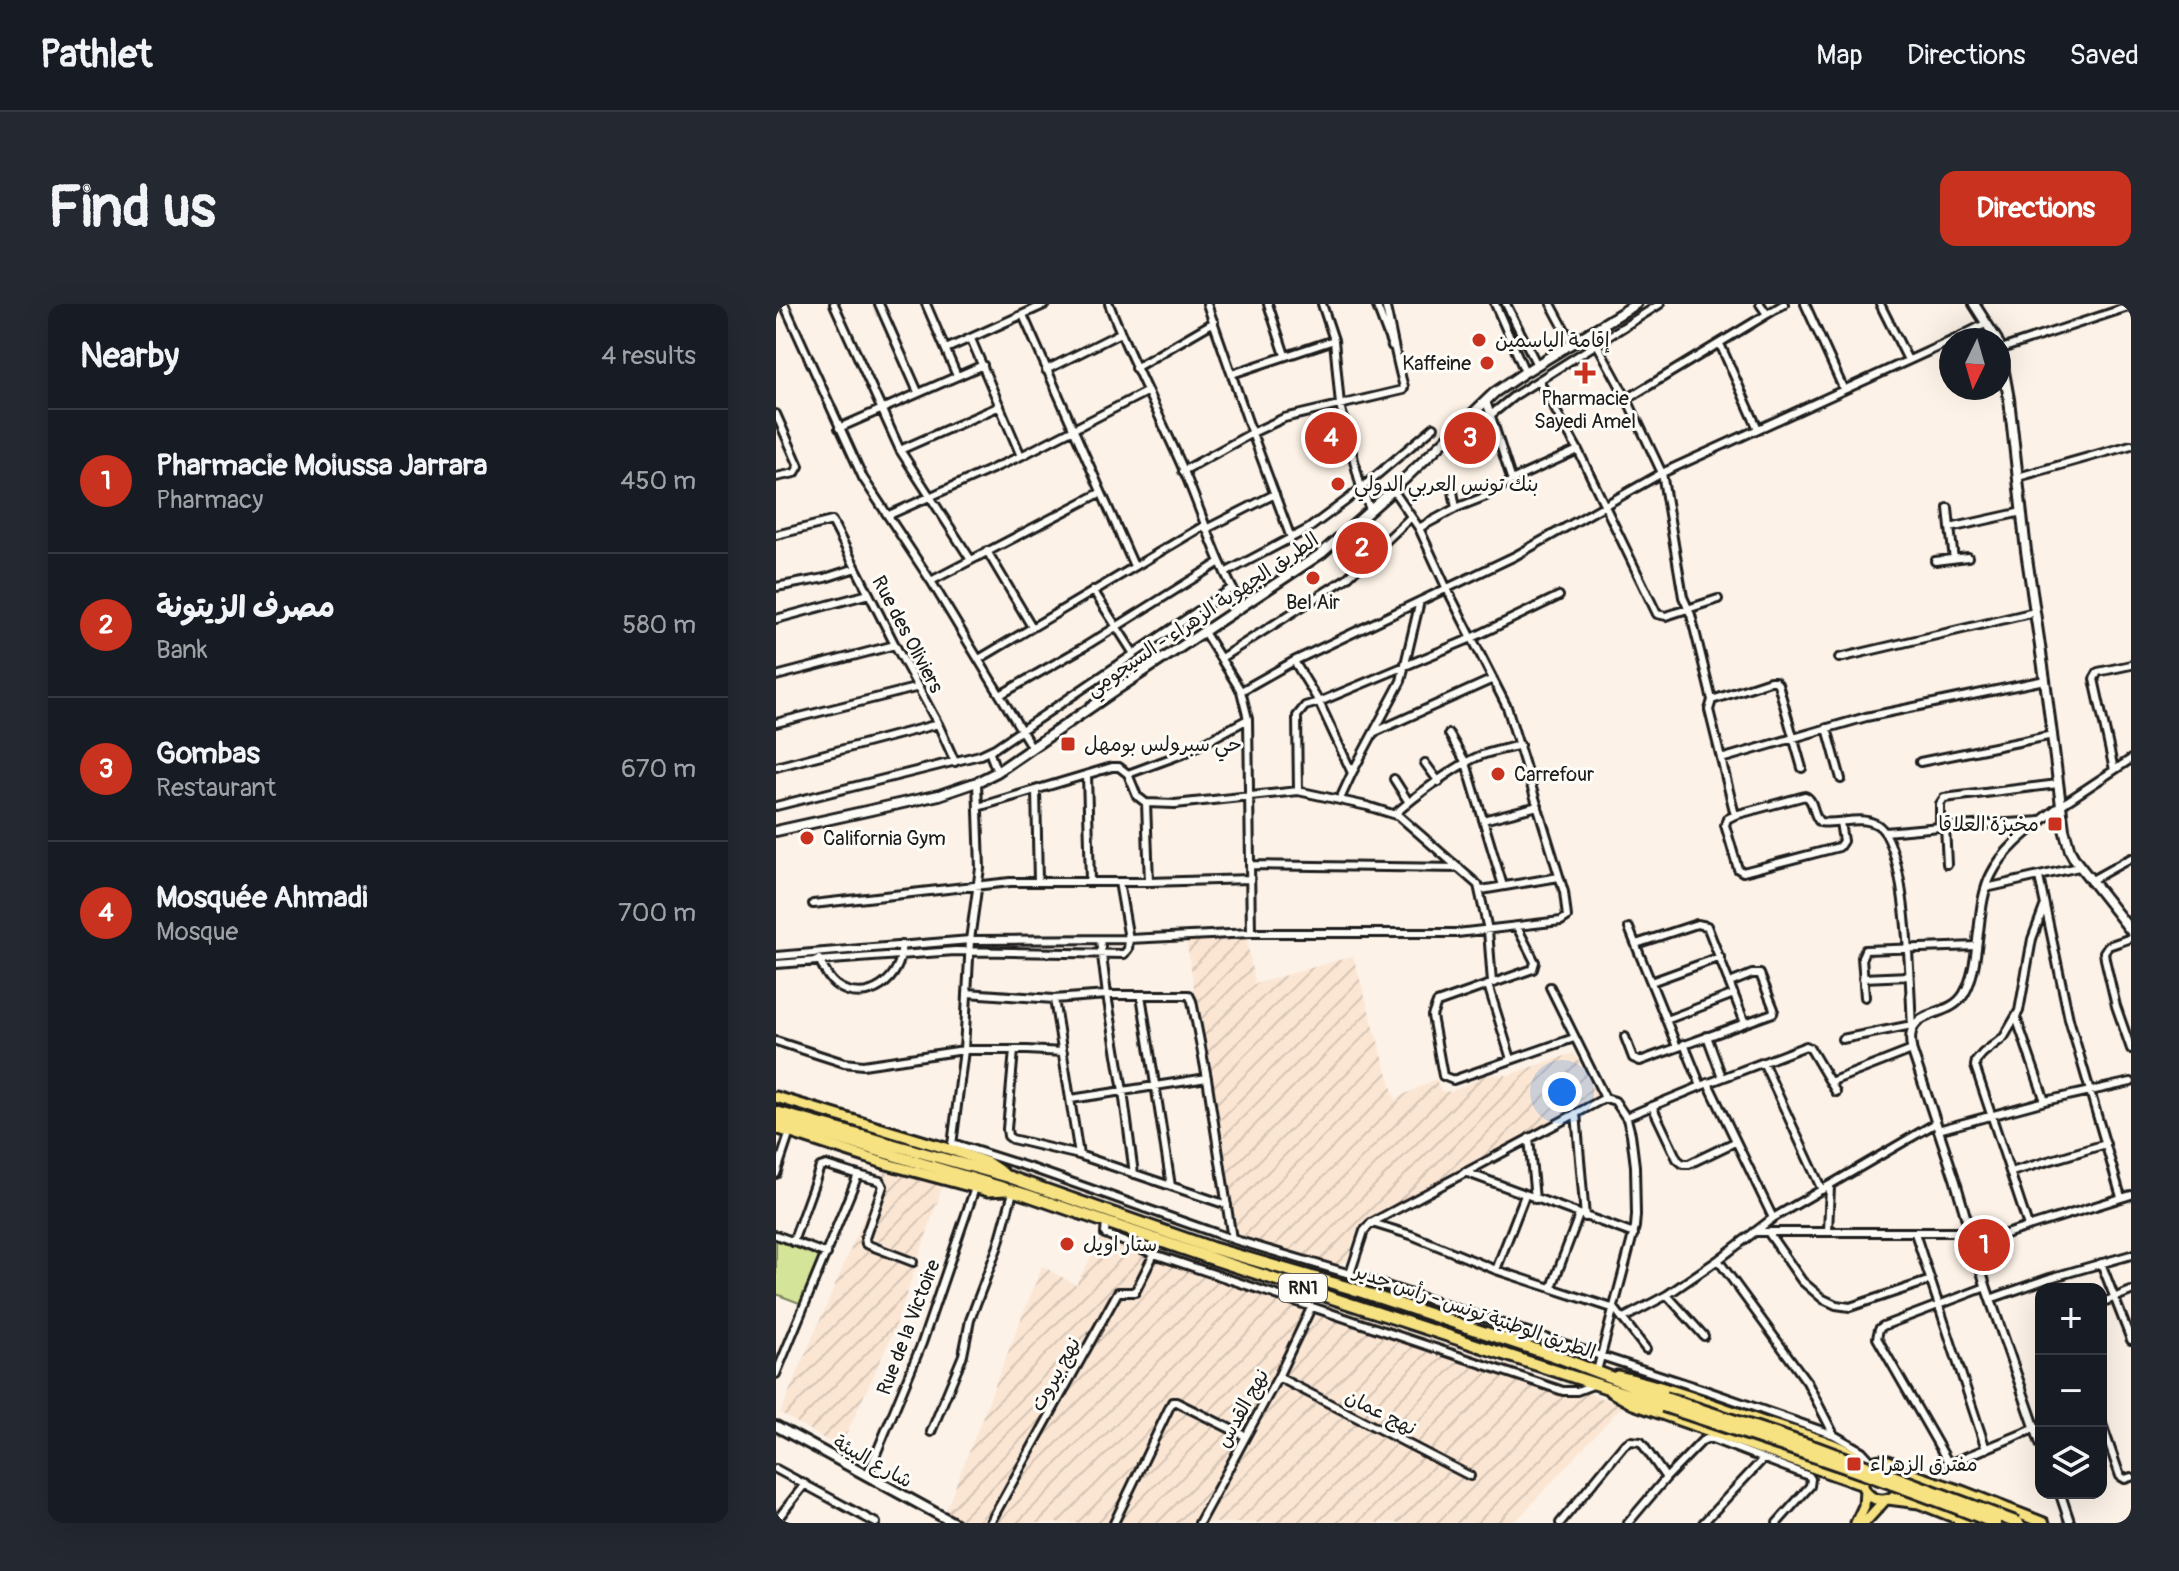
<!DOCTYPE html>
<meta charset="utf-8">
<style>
body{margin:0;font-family:Pangolin,"Playpen Sans Arabic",sans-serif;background:#242831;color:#f1f3f6}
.controls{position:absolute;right:24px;bottom:24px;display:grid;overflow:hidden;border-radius:16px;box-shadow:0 8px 32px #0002}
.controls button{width:72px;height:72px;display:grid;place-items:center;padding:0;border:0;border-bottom:2px solid #363941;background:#171b24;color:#f1f3f6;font:40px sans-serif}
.compass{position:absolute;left:1163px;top:24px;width:72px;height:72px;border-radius:50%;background:#171b24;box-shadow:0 8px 32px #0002;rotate:185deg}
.you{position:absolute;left:786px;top:788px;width:28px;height:28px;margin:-20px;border:6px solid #fff;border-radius:50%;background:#1a73e8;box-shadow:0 0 0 12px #1a73e833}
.badge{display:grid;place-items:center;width:52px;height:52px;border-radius:50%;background:#c8321e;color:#fff;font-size:26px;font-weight:700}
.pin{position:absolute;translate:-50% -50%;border:4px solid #fff;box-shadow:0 2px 8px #0006}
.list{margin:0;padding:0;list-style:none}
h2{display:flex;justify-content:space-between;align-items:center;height:104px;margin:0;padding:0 32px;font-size:34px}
h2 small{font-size:26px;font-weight:400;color:#9ea1a6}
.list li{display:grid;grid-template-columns:52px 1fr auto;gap:24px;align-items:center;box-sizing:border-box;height:144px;padding:0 32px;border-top:2px solid #363941}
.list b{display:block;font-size:30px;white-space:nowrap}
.list p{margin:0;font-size:26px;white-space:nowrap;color:#9ea1a6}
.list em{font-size:26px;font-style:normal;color:#9ea1a6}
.icon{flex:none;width:44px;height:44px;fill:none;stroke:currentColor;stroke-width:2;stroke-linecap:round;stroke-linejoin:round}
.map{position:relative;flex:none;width:1355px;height:1219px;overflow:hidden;border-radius:16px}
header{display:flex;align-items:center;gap:48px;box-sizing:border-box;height:112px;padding:0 40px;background:#171b24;border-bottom:2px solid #363941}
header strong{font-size:38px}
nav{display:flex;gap:44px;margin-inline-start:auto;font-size:28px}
.intro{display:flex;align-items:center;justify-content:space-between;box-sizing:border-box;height:192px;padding:0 48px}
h1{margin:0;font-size:56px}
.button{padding:20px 36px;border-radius:16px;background:#c8321e;color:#fff;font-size:28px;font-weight:700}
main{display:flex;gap:48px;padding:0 48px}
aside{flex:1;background:#171b24;border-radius:16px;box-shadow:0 8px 32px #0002}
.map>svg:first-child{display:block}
.industrial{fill:url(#industrial-furrows)}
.green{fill:#d4e498;stroke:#78805a;stroke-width:2}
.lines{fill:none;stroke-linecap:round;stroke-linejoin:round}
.minor-casing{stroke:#1c1c1c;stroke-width:12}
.tertiary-casing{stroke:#1c1c1c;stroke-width:13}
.secondary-casing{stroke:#1c1c1c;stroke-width:14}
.primary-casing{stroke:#1c1c1c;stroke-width:15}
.trunk-casing{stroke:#1c1c1c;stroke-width:16}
.minor{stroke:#fdfcf7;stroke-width:6}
.tertiary{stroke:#fdfcf7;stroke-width:7}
.secondary{stroke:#fdfcf7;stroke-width:8}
.primary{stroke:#f7e281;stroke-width:9}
.trunk{stroke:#f7e281;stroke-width:10}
.trunk-bridge-casing{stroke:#1c1c1c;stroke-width:16;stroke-linecap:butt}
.trunk-bridge{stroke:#f7e281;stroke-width:10}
.poi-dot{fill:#c8321e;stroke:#fdfcf7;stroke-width:3}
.labels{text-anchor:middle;stroke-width:6;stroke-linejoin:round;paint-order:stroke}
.shield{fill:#fdfcf7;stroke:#605f5e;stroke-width:2}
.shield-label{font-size:18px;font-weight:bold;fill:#1c1c1c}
.poi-label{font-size:20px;fill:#1c1c1c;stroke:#fdfcf7;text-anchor:start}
.street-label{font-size:20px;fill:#1c1c1c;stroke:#fdfcf7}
</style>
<header>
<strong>Pathlet</strong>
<nav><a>Map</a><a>Directions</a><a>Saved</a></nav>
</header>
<div class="intro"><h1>Find us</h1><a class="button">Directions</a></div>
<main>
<aside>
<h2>Nearby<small>4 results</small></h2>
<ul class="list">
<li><span class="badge">1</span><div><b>Pharmacie Moiussa Jarrara</b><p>Pharmacy</p></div><em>450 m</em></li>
<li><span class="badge">2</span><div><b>مصرف الزيتونة</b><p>Bank</p></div><em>580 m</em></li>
<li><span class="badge">3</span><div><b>Gombas</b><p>Restaurant</p></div><em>670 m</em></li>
<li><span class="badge">4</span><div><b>Mosquée Ahmadi</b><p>Mosque</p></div><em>700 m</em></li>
</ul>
</aside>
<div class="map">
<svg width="1355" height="1219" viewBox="0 0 1355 1219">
<defs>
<pattern id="industrial-furrows" width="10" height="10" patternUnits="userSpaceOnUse" patternTransform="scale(2)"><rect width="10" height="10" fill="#fbe6d4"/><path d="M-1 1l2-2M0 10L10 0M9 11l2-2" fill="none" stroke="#d7c5b5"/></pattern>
</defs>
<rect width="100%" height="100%" fill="#fcf2e7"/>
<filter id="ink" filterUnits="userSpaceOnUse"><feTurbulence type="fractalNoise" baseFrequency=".0125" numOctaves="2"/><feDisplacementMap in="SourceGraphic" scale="16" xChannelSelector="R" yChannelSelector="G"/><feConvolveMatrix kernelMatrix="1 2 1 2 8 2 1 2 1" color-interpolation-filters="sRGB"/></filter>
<g filter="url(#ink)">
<path class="industrial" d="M470 632 479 680 577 652 619 795 660 775 665 787 675 788 710 771H732L798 749 823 796 583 921 571 956 555 964 459 931 410 634Z
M110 863 168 878 119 1024 64 1144 4 1109Z
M330 925 847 1101 738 1219H172L166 1216 266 962 300 981Z"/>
<path class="green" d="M0 936 44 953 26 1000 0 990Z"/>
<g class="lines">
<g class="minor-casing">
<path id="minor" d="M8 0 87 174 155 277 256 444
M58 0 124 146
M103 0 142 88
M150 0 181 72
M333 0C355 57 384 111 408 167 427 212 441 259 466 302
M431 0 476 129 515 234
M492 0 509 51
M546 0 558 36 564 101 585 184 594 205
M600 0 616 42
M719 0 749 68
M730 0 761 61
M775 0 796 39
M984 0 991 10
M1029 0 1068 86
M1104 0 1132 56
M0 2 3 0
M247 11 358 262
M814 27 851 95 886 169 907 293 915 311 936 396 933 406 959 511
M195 35 245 152
M1177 36 1211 19
M944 40 982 125
M170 45 270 0
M1225 45 1355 2
M359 64 438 18
M270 66 344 29
M456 70 558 36
M763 77 802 146 881 310 890 312 942 295
M851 95 1008 0
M710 97 736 177
M0 110 23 162 19 169 0 173
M716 110 738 92 884 0
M63 124 207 61
M407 167 476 129 508 114 627 86 628 83C620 56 616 28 609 0
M1242 173 1355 141
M680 204 708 193 740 174 802 146
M1172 204 1174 224
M113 211 245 152 370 88
M643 224 680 204 676 182
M430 225 499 190
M0 231 56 217 119 341 162 420 179 458
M211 247 256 323
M1178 255 1174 224 1246 208
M195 256 124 146 224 102
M1159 257 1192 253
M449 269 532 225 571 196 658 123
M155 277 324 189
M0 283 49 274 80 264
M0 315 93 290
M428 328 465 387 472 415 475 629
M358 350 456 284
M445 354 571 274 635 213
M1063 354 1259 308
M203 355 429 221
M518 357 543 398 576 469
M0 372 119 341
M465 387 518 357 739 252 886 169 1175 37
M224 391 308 343 444 258
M936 396 994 377H999L1002 380 1026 464
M472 415 409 449 352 470 361 492 370 499 399 500 522 487 591 502 623 512 702 581 712 626 716 679
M0 419 143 383
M1051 424 1065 475
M599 428 717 375
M673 430 690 459 727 582
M213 447 221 468
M945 455 1090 413 1269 376
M1144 458 1277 431
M649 459 663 478
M0 463 162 420
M1338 466 1318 375 1322 368 1355 361
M311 471 314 577
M618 475 632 497
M260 486 262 578
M522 487 521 412 529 402 543 398 696 334 783 292
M564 495 576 469 625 377 644 297
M370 499 373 578
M0 502 204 451 219 444 358 350 317 286
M1284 502 1355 455
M202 503 336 463H343L352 470
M619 510C638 493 678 463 701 453 715 447 730 445 744 441
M707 516 762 502
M1064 518 1067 537 1063 543 967 568 962 565 949 521 951 515 959 511 1029 492C1039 496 1036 511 1044 518 1062 521 1083 511 1100 520 1132 536 1134 689 1136 725
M1169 522 1171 560
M1164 523V500L1168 494 1282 480
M1109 528 1164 523 1266 517
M474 561 683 564
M1263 573 1293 715 1345 893
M1314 577 1355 554
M343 578 353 635 475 629H681L785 617 791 613 788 588 731 403 670 283 643 224 617 186
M1210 584 1303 563
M705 586 783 573
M37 600 234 578H373L474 575
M741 623 759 658 757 665 661 699 656 712 667 772 677 776 798 734
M853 624 901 743
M1355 634 1332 642 1328 648 1329 655 1340 702 1355 745
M324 636 331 691 347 787 358 870
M860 640 921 620 931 622 969 719
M0 652 194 636 353 635 352 645 348 650 179 647 0 660
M43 655C47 664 52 675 60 681 90 703 128 675 125 641
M1087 674 1133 672
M875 678 944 653
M712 681 735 755
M774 683 829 794 839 797 851 815 855 830 859 862 860 911 859 923 821 1067
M191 689 278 695 331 691H413L416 697 431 774 456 935
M365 691 395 882
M1089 693 1086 653 1089 646 1200 642
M278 695 303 851
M1240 713 1269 797
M890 716 958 690
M931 732 946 773
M849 733 857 754 864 757 997 709 998 705 984 670H976L954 679
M1066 735 1136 721
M0 737 68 759 87 761 188 746H251L287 748
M908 740 925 782
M238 746 231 825 232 832 236 835 303 851 451 901
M987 758 1046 886
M1054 778 1136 746
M932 779 997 914
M295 795 431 774
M876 802 901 855 907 860H913L959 838
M800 809 809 913
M850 813 925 782 1030 742 1034 744 1060 788
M1162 826 1269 797 1355 778
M753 834 759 895
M176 839 258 865 456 935 574 970 932 1087 1058 1131 1086 1147 1097 1159
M176 841 188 746 194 636 204 564 201 478
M689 868 858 930
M1235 868 1330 840
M0 870 14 828
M82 871 104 877 107 882 89 934 90 940 137 958
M330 918 329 930 378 950 787 1087H801L817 1081
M596 919 635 931 720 966 839 1005 870 1045
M1252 922 1199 762 1200 757 1207 749 1228 733 1243 707 1256 635 1268 603
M978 928H1193
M992 928 1026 977 1047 995 1060 1001 1074 1003 1155 976
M1052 928 1054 882
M1139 929 1210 1145
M0 931 51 950
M1197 940 1355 891
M942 956 1031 1078 1058 1131
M1325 959 1355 1036
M720 966 749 891
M574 970 588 927 595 919 829 794
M776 983 803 911
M1210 983 1107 1022 1103 1025 1101 1034 1172 1158H1177L1265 1122
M891 991 928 1032
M1214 995 1274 974 1355 951
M1325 999 1355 987
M846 1015 891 991 942 956 997 914 1160 819
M0 1070 82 871 50 861 44 863 17 938
M502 1073 694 1172
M1325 1117 1344 1172 1349 1175 1355 1173
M155 1128 187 1051 194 1016 222 942 237 888
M0 1165 100 1219
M91 1172 146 1039 199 884
M0 1217 29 1180
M214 1219 342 988H359L378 950
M338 1219 396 1098H400L469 1132
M423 1219 502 1073 535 1004
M784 1219 848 1141 854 1137 865 1138 890 1174
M852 1219 890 1174 926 1137 933 1134 1033 1172 1035 1175 1034 1182 1001 1219
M927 1219 987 1155"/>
</g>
<g class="tertiary-casing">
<path id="tertiary" d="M1265 1141 1210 983 1179 876 1136 746C1126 702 1172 717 1188 690 1199 671 1200 646 1203 624 1205 606 1207 587 1215 571 1229 542 1261 521 1284 502
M1284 1189 1294 1219"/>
</g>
<g class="secondary-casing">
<path id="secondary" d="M1198 0 1221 36
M1223 40 1233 95 1250 247 1269 376 1288 525 1294 547 1299 556 1355 627
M0 527 163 491 201 478 221 468 337 388 546 249 617 186 718 89 749 68 860 0
M0 1122 178 1219"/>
</g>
<g class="primary-casing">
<path id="primary" d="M0 793 176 846 212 859 227 869
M0 824 111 860 212 887 230 886
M841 1072C892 1083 941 1102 990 1119 1024 1130 1065 1138 1093 1161
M834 1087 857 1100 1087 1181
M1086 1176a20 20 0 1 1 40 0a20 20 0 1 1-40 0Z
M1123 1166 1183 1186 1268 1219
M1112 1195 1143 1199 1193 1219
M1080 1219 1088 1202 1089 1186
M1088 1219 1109 1196"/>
</g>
<g class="trunk-casing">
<path id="trunk" d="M0 808 233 873 436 944 574 984 782 1053 889 1094
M0 816 251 891 434 954 887 1102"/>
</g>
<use href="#minor" class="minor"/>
<use href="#tertiary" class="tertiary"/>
<use href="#secondary" class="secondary"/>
<use href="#primary" class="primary"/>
<use href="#trunk" class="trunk"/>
<g class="trunk-bridge-casing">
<path id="trunk-bridge" d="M889 1094 1039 1143 1242 1219
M887 1102C998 1139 1110 1175 1219 1219"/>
</g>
<use href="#trunk-bridge" class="trunk-bridge"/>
</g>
</g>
<g class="poi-dot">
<circle cx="703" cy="36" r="8"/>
<circle cx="711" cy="59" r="8"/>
<path d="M805 57h8v8h8v8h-8v8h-8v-8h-8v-8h8z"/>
<circle cx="562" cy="180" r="8"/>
<circle cx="537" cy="274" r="8"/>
<rect x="284" y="432" width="16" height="16" rx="4"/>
<circle cx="722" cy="470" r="8"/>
<rect x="1271" y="512" width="16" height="16" rx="4"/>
<circle cx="31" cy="534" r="8"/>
<circle cx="291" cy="940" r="8"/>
<rect x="1070" y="1152" width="16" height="16" rx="4"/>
</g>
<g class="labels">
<rect class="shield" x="503" y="970" width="48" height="28" rx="6"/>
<g class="shield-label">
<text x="527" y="990">RN1</text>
</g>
<g class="poi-label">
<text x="719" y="43">إقامة الياسمين</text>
<text x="695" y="66" text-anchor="end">Kaffeine</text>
<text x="809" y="101" text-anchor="middle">Pharmacie<tspan x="809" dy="23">Sayedi Amel</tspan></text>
<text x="578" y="187">بنك تونس العربي الدولي</text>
<text x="537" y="305" text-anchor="middle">Bel Air</text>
<text x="308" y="447">حي سبرولس بومهل</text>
<text x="738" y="477">Carrefour</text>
<text x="1263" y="527" text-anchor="end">مخبزة العلاقا</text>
<text x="47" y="541">California Gym</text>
<text x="307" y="947">ستار اويل</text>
<text x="1094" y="1167">مفترق الزهراء</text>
</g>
<g class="street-label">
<text transform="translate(426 310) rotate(-34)" y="7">الطريق الجهوية الزهراء - السيجومي</text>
<text transform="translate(132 330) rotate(62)" y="7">Rue des Oliviers</text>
<text transform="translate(699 1007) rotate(19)" y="7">الطريق الوطنية تونس - رأس جدير</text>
<text transform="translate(132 1023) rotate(-69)" y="7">Rue de la Victoire</text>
<text transform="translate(279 1070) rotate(-61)" y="7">نهج بيروت</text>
<text transform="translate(466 1104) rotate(-61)" y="7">نهج القدس</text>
<text transform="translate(605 1108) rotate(27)" y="7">نهج عمان</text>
<text transform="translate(97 1157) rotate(29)" y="7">شارع البيئة</text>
</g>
</g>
</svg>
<div class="controls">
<button>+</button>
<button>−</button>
<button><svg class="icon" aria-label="layers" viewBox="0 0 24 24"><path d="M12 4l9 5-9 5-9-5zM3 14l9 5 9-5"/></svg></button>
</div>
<svg class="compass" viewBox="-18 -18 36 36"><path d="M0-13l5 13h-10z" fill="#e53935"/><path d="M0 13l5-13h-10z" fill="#9ea1a6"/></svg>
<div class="you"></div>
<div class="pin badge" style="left:1208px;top:941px">1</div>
<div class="pin badge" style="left:586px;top:244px">2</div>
<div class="pin badge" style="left:694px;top:134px">3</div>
<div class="pin badge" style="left:555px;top:134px">4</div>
</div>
</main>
